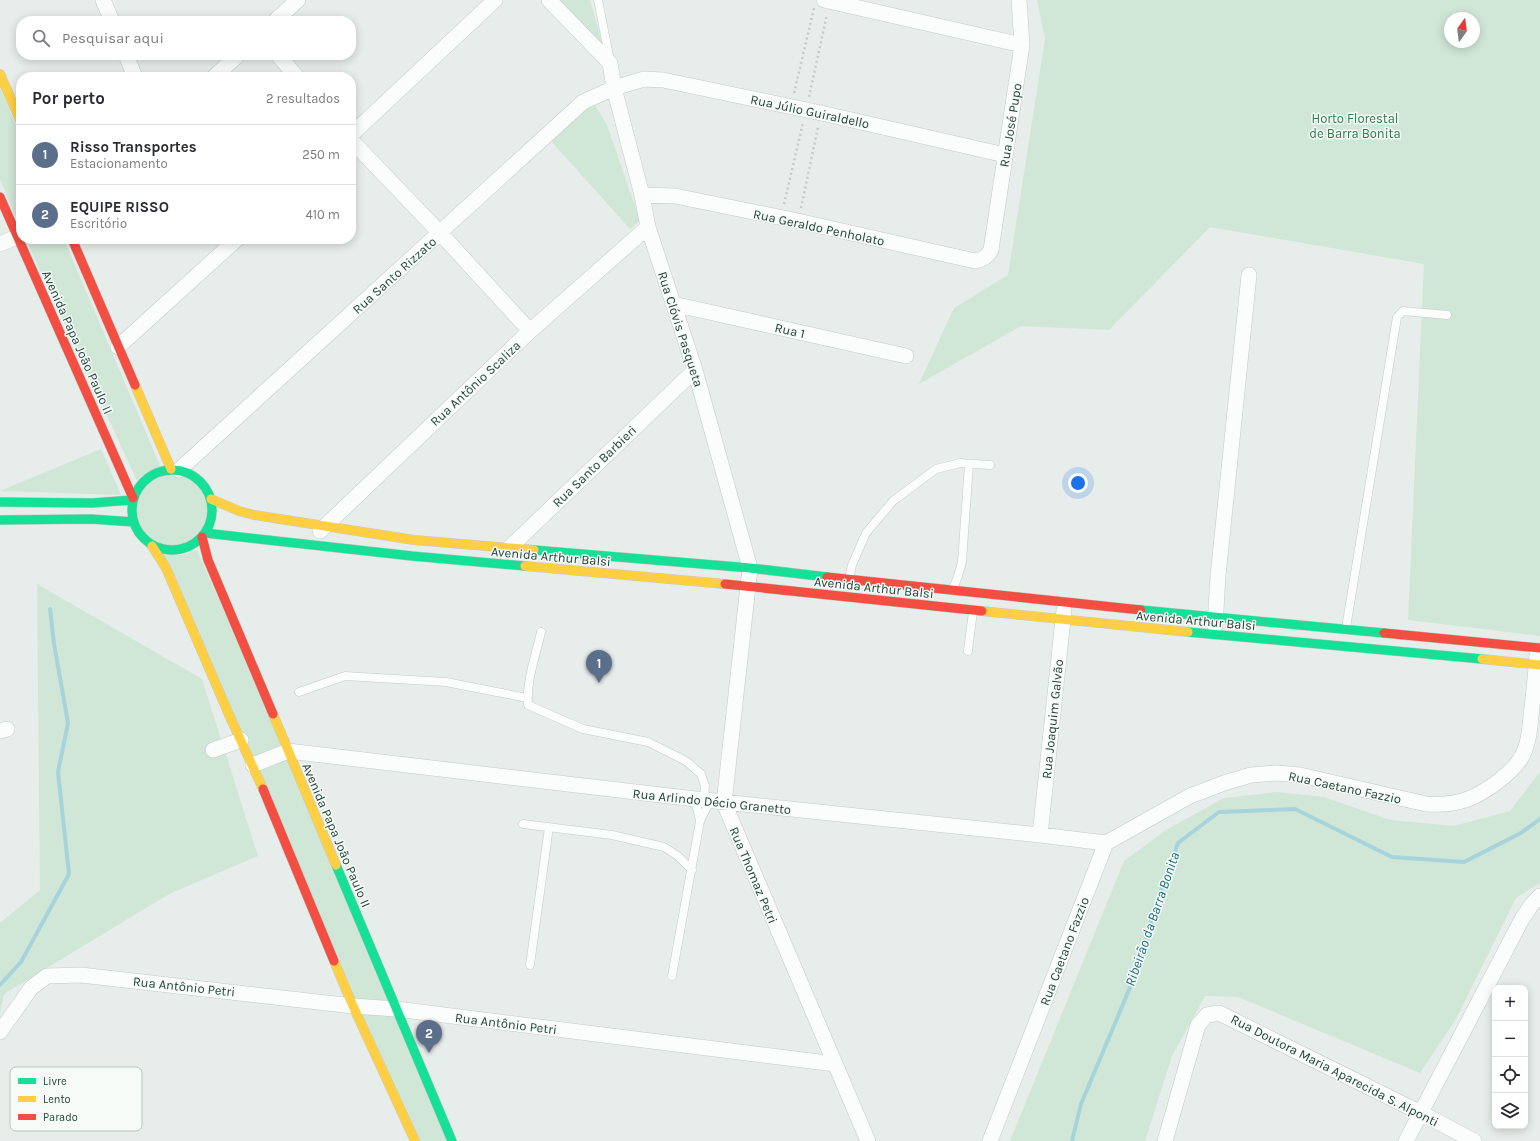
<!DOCTYPE html>
<html lang="pt">
<meta charset="utf-8">
<style>
body{margin:0;font-family:Karla,sans-serif;background:#f2f2f3;color:#2b2b33}
.controls{position:absolute;right:12px;bottom:12px;display:grid;overflow:hidden;border-radius:8px;box-shadow:0 2px 10px #0003}
.controls button{width:36px;height:36px;display:grid;place-items:center;padding:0;border:0;border-bottom:1px solid #e1e1e2;background:#fff;color:#2b2b33;font:20px sans-serif}
.compass{position:absolute;left:1444px;top:12px;width:36px;height:36px;border-radius:50%;background:#fff;box-shadow:0 2px 10px #0003;rotate:14deg}
.you{position:absolute;left:1078px;top:483px;width:14px;height:14px;margin:-10px;border:3px solid #fff;border-radius:50%;background:#1a73e8;box-shadow:0 0 0 6px #1a73e833}
.badge{display:grid;place-items:center;width:26px;height:26px;border-radius:50%;background:#1a73e8;color:#fff;font-size:13px;font-weight:700}
.pin{position:absolute;translate:-50% -33px;filter:drop-shadow(0 1px 2px #0008)}
.pin::after{content:'';position:absolute;top:21px;width:14px;height:12px;background:inherit;clip-path:polygon(0 0,100% 0,50% 100%)}
.list{margin:0;padding:0;list-style:none}
h2{display:flex;justify-content:space-between;align-items:center;height:52px;margin:0;padding:0 16px;font-size:17px}
h2 small{font-size:13px;font-weight:400;color:#7c7c81}
.list li{display:grid;grid-template-columns:26px 1fr auto;gap:12px;align-items:center;box-sizing:border-box;height:60px;padding:0 16px;border-top:1px solid #e1e1e2}
.list b{display:block;font-size:15px;white-space:nowrap}
.list p{margin:0;font-size:13px;white-space:nowrap;color:#7c7c81}
.list em{font-size:13px;font-style:normal;color:#7c7c81}
.icon{flex:none;width:22px;height:22px;fill:none;stroke:currentColor;stroke-width:2;stroke-linecap:round;stroke-linejoin:round}
.map{position:relative;flex:none;width:1540px;height:1141px;overflow:hidden}
.search{position:absolute;background:#fff;box-shadow:0 2px 10px #0003;left:16px;top:16px;width:340px;height:44px;display:flex;align-items:center;gap:10px;box-sizing:border-box;padding:0 14px;border-radius:16px;color:#7c7c81;font-size:15px}
.panel{position:absolute;background:#fff;box-shadow:0 2px 10px #0003;left:16px;top:72px;width:340px;height:172px;border-radius:16px}
.map>svg:first-child{display:block}
.green{fill:#d0e6d7;fill-rule:evenodd}
.lines{fill:none;stroke-linecap:round;stroke-linejoin:round}
.stream{stroke:#a7d4db;stroke-width:4}
.lane-casing{stroke:#c4cac7;stroke-width:9}
.street-casing{stroke:#c4cac7;stroke-width:16}
.fast-casing{stroke:#c3cac7;stroke-width:10}
.slow-casing{stroke:#c3cac7;stroke-width:10}
.jam-casing{stroke:#c3cac7;stroke-width:10}
.path{stroke:#c2ccc9;stroke-width:2.5;stroke-dasharray:2 3;stroke-linecap:butt}
.lane{stroke:#fbfcfc;stroke-width:8}
.street{stroke:#fbfcfc;stroke-width:15}
.fast{stroke:#16e098;stroke-width:9}
.slow{stroke:#ffcf43;stroke-width:9}
.jam{stroke:#f24e42;stroke-width:9}
.labels{text-anchor:middle;stroke-width:3;stroke-linejoin:round;paint-order:stroke}
.street-label{font-size:13px;fill:#234239;stroke:#f6fbf8}
.park-label{font-size:13px;fill:#2b7a4a;stroke:#f6fbf8}
.water-label{font-size:14px;font-style:italic;fill:#1a6f81;stroke:#f6fbf8}
.key{fill:#f6fbf8;stroke:#b7c4bf;stroke-width:1}
.key-label{font-size:11px;fill:#234239}
</style>
<div class="map">
<svg width="1540" height="1141" viewBox="0 0 1540 1141">
<rect width="100%" height="100%" fill="#e7edea"/>
<path class="green" d="M559 0H590L605 53Z
M1037 0H1540V636L1408 620 1424 264 1210 227 1109 330 1021 326 919 384 954 308 1008 275 1045 39ZM1450 18H1474V42H1450Z
M0 87 21 138V221L18 222 0 179Z
M589 105H595L607 125 640 221 630 229 551 141Z
M35 239H64L161 468 147 475 138 483 27 242Z
M101 449 121 495 0 491Z
M135 509a37 37 0 1 1 74 0a37 37 0 1 1-74 0Z
M197 550 286 750 254 764 162 555H182Z
M37 584 202 679 258 856 169 894 4 994 0 1013V923L40 890Z
M287 753 394 1007 354 1004 254 766Z
M1540 772V883L1516 898 1456 1019 1420 1073 1238 997 1205 996 1172 1056 1145 1141H1010L1124 861 1166 830 1224 798 1277 792 1324 797 1390 820 1454 826 1510 811Z
M355 1007 395 1010 450 1141H416Z"/>
<g class="lines">
<path class="stream" d="M0 985 21 962 69 874 58 772 68 723 54 644 50 609
M1072 1141 1081 1104 1137 971 1156 905 1178 843 1219 812 1295 809 1392 857 1464 862 1521 833 1540 819"/>
<g class="lane-casing">
<path id="lane" d="M598 0 610 61
M849 579 852 565 866 533 893 501 936 469 960 463 990 465
M953 589 958 576 962 562 969 464
M1346 628 1397 317 1403 311 1447 315
M541 632C536 655 526 681 528 705L583 729 648 742 686 761 701 774 705 786 704 800
M968 651 973 611
M299 692 345 676 446 682 527 698
M695 799 700 821
M523 824 612 835 664 847 678 856 692 870
M530 965 549 827
M672 976 700 821 710 801"/>
</g>
<g class="street-casing">
<path id="street" d="M103 0 112 21
M549 0 610 63 614 88 642 195 648 227 695 370 750 568 724 803 868 1141
M824 0 1022 45
M275 21 298 0
M126 55 135 77
M278 55 297 77
M214 77 238 55
M351 135 495 0
M351 140 440 233 530 331
M642 195 675 196 798 221 975 261C983 260 987 257 991 250L1022 45 1019 0
M0 244 21 235
M673 304 906 356
M118 347 237 239
M179 470 583 102 614 88 644 79 663 80 821 113 1005 155
M320 531 530 331 648 227
M505 552 695 370
M1215 626 1218 576 1249 275
M0 731 7 729
M213 750 241 740
M253 765 288 751 695 799 1040 835 1106 843
M1040 835 1064 610
M0 1032 31 988 47 976 81 975 353 1006 396 1009 835 1064
M990 1141 1106 843 1190 796 1224 783 1251 775 1277 773 1300 775 1426 804C1440 805 1455 804 1468 799 1486 792 1511 774 1521 758 1530 743 1530 723 1532 707 1534 690 1536 672 1537 655
M1165 1141 1198 1025 1207 1015 1219 1013 1421 1113 1474 1141
M1406 1141 1522 919 1532 904 1540 896"/>
</g>
<g class="fast-casing">
<path id="fast" d="M132 510a40 40 0 1 1 80 0a40 40 0 1 1-80 0Z
M0 502 92 503 132 500
M0 520 91 519 134 522
M205 533 412 556 525 566
M534 550 750 568 827 577
M1141 610 1384 633
M1188 632 1482 659
M336 865 452 1141"/>
</g>
<g class="slow-casing">
<path id="slow" d="M0 74 21 122
M135 385 171 469
M211 499 239 511 254 515 414 540 534 550
M152 546 166 568 230 717 263 789
M525 566 725 584
M982 611 1188 632
M1482 659 1540 665
M273 714 336 865
M334 961 353 1006 415 1141"/>
</g>
<g class="jam-casing">
<path id="jam" d="M0 197 133 498
M72 239 135 385
M202 537 208 560 273 714
M827 577 1141 610
M725 584 982 611
M1384 633 1540 648
M263 789 334 961"/>
</g>
<path class="path" d="M794 93 814 8
M809 97 827 14
M784 204 803 123
M801 208 818 127"/>
<use href="#lane" class="lane"/>
<use href="#street" class="street"/>
<use href="#fast" class="fast"/>
<use href="#slow" class="slow"/>
<use href="#jam" class="jam"/>
</g>
<g class="labels">
<g class="street-label">
<text transform="translate(810 111) rotate(12)" y="5">Rua Júlio Guiraldello</text>
<text transform="translate(1010 125) rotate(-81)" y="5">Rua José Pupo</text>
<text transform="translate(819 227) rotate(12)" y="5">Rua Geraldo Penholato</text>
<text transform="translate(394 275) rotate(-42)" y="5">Rua Santo Rizzato</text>
<text transform="translate(681 329) rotate(72)" y="5">Rua Clóvis Pasqueta</text>
<text transform="translate(790 330) rotate(13)" y="5">Rua 1</text>
<text transform="translate(78 342) rotate(66)" y="5">Avenida Papa João Paulo II</text>
<text transform="translate(475 383) rotate(-43)" y="5">Rua Antônio Scaliza</text>
<text transform="translate(594 466) rotate(-44)" y="5">Rua Santo Barbieri</text>
<text transform="translate(551 556) rotate(5)" y="5">Avenida Arthur Balsi</text>
<text transform="translate(874 587) rotate(6)" y="5">Avenida Arthur Balsi</text>
<text transform="translate(1196 620) rotate(5)" y="5">Avenida Arthur Balsi</text>
<text transform="translate(1052 719) rotate(-84)" y="5">Rua Joaquim Galvão</text>
<text transform="translate(1345 787) rotate(12)" y="5">Rua Caetano Fazzio</text>
<text transform="translate(712 801) rotate(6)" y="5">Rua Arlindo Décio Granetto</text>
<text transform="translate(337 835) rotate(67)" y="5">Avenida Papa João Paulo II</text>
<text transform="translate(754 875) rotate(67)" y="5">Rua Thomaz Petri</text>
<text transform="translate(1064 951) rotate(-69)" y="5">Rua Caetano Fazzio</text>
<text transform="translate(184 986) rotate(6)" y="5">Rua Antônio Petri</text>
<text transform="translate(506 1023) rotate(7)" y="5">Rua Antônio Petri</text>
<text transform="translate(1335 1070) rotate(27)" y="5">Rua Doutora Maria Aparecida S. Alponti</text>
</g>
<g class="park-label">
<text x="1355" y="123">Horto Florestal<tspan x="1355" dy="15">de Barra Bonita</tspan></text>
</g>
<g class="water-label">
<text transform="translate(1152 919) rotate(-71)" y="5">Ribeirão da Barra Bonita</text>
</g>
</g>
<rect x="10" y="1067" width="132" height="64" rx="6" class="key"/>
<rect x="18" y="1078" width="18" height="6" fill="#16e098"/>
<rect x="18" y="1096" width="18" height="6" fill="#ffcf43"/>
<rect x="18" y="1114" width="18" height="6" fill="#f24e42"/>
<g class="key-label">
<text x="43" y="1085">Livre</text>
<text x="43" y="1103">Lento</text>
<text x="43" y="1121">Parado</text>
</g>
</svg>
<div class="controls">
<button>+</button>
<button>−</button>
<button><svg class="icon" aria-label="locate" viewBox="0 0 24 24"><circle cx="12" cy="12" r="6"/><path d="M12 2v4M12 18v4M2 12h4M18 12h4"/></svg></button>
<button><svg class="icon" aria-label="layers" viewBox="0 0 24 24"><path d="M12 4l9 5-9 5-9-5zM3 14l9 5 9-5"/></svg></button>
</div>
<svg class="compass" viewBox="-18 -18 36 36"><path d="M0-13l5 13h-10z" fill="#e53935"/><path d="M0 13l5-13h-10z" fill="#7c7c81"/></svg>
<div class="you"></div>
<div class="pin badge" style="left:599px;top:683px;background:#5c6f8a">1</div>
<div class="pin badge" style="left:429px;top:1053px;background:#5c6f8a">2</div>
<div class="search"><svg class="icon" aria-label="search" viewBox="0 0 24 24"><circle cx="10" cy="10" r="6"/><path d="M15 15l6 6"/></svg>Pesquisar aqui</div>
<section class="panel">
<h2>Por perto<small>2 resultados</small></h2>
<ul class="list">
<li><span class="badge" style="background:#5c6f8a">1</span><div><b>Risso Transportes</b><p>Estacionamento</p></div><em>250 m</em></li>
<li><span class="badge" style="background:#5c6f8a">2</span><div><b>EQUIPE RISSO</b><p>Escritório</p></div><em>410 m</em></li>
</ul>
</section>
</div>
